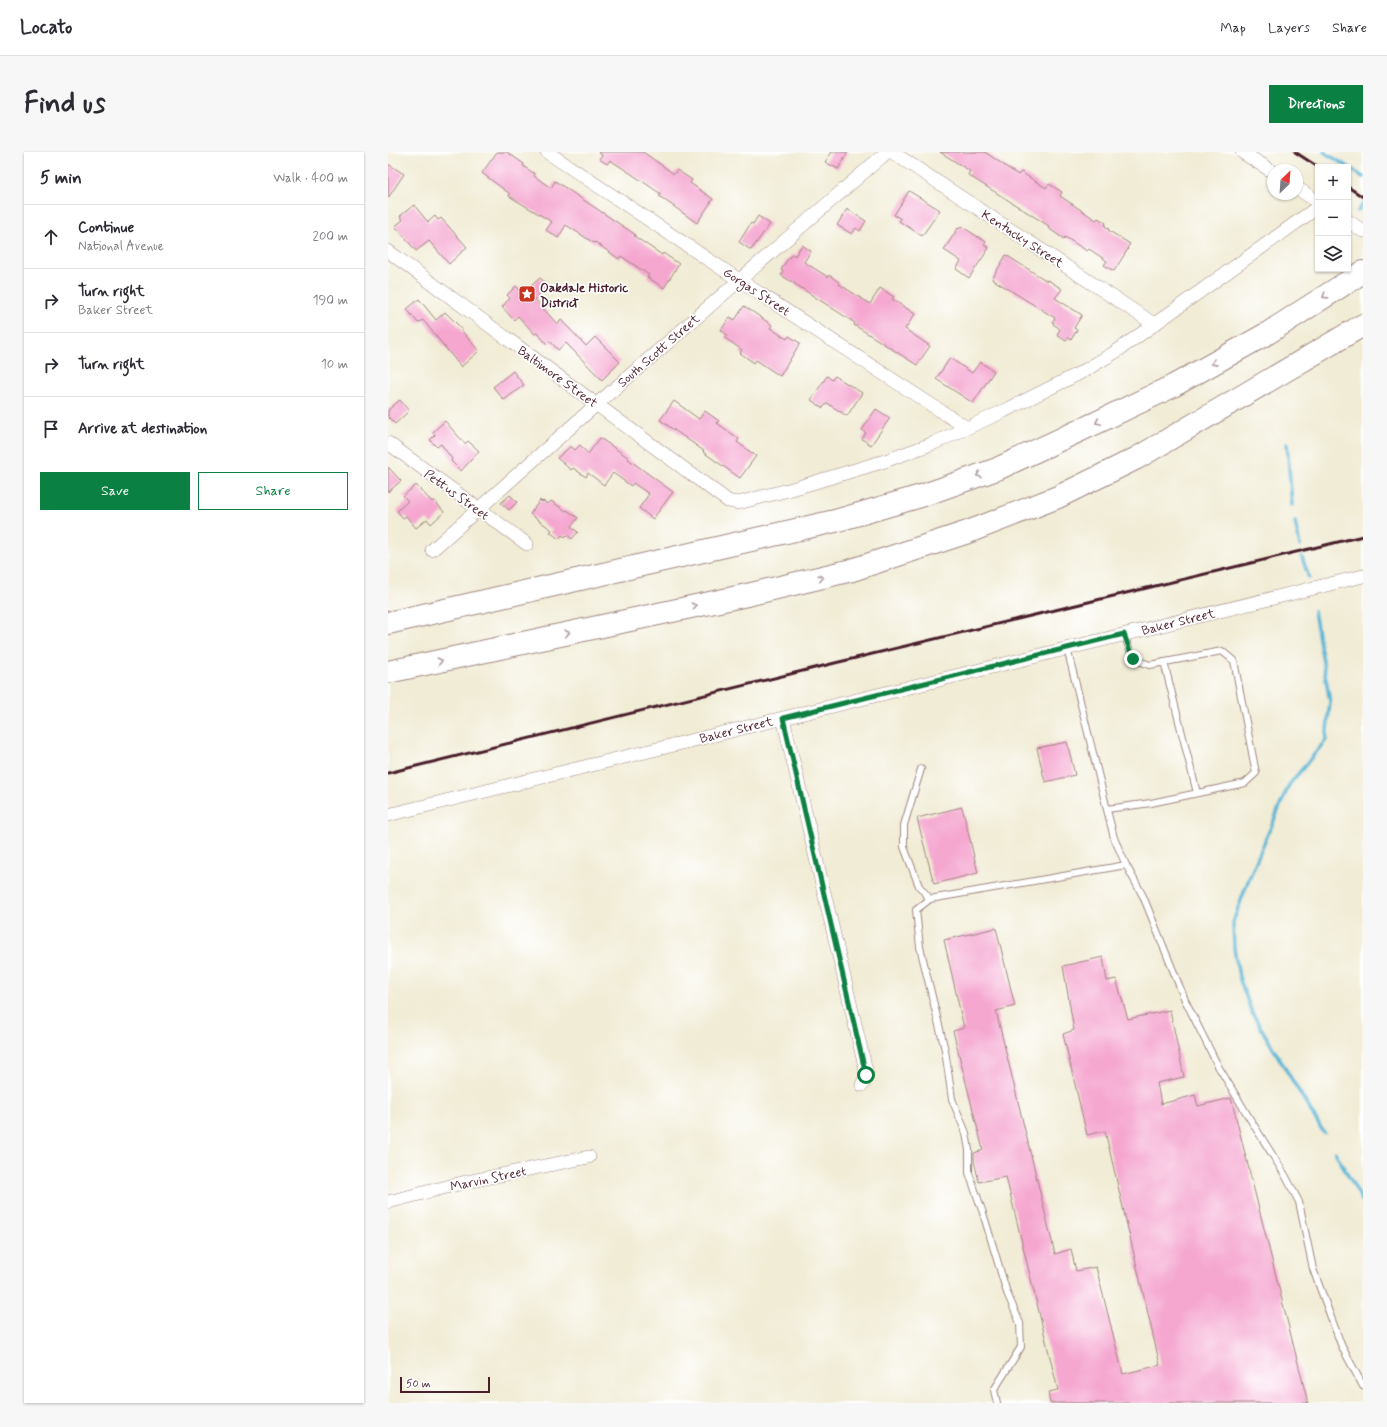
<!DOCTYPE html>
<meta charset="utf-8">
<style>
body{margin:0;font-family:Mynerve,sans-serif;background:#f7f7f7;color:#2b2b33}
.controls{position:absolute;right:12px;top:12px;display:grid;overflow:hidden;border-radius:0px;box-shadow:0 1px 3px #0004}
.controls button{width:36px;height:36px;display:grid;place-items:center;padding:0;border:0;border-bottom:1px solid #e1e1e2;background:#fff;color:#2b2b33;font:20px sans-serif}
.compass{position:absolute;left:879px;top:12px;width:36px;height:36px;border-radius:50%;background:#fff;box-shadow:0 1px 3px #0004;rotate:25deg}
.scale{position:absolute;left:12px;bottom:10px;width:90px;box-sizing:border-box;padding-left:4px;border:2px solid #4a1f2b;border-top:0;font-size:11px;line-height:14px;white-space:nowrap;color:#4a1f2b;-webkit-text-stroke:3px #fff;paint-order:stroke}
.stop{position:absolute;width:12px;height:12px;margin:-9px;border:3px solid #0b8043;border-radius:50%;background:#fff}
.stop.end{background:#0b8043;border-color:#fff;box-shadow:0 1px 4px #0008}
.list{margin:0;padding:0;list-style:none}
h2{display:flex;justify-content:space-between;align-items:center;height:52px;margin:0;padding:0 16px;font-size:17px}
h2 small{font-size:13px;font-weight:400;color:#7c7c81}
.list li{display:grid;grid-template-columns:26px 1fr auto;gap:12px;align-items:center;box-sizing:border-box;height:64px;padding:0 16px;border-top:1px solid #e1e1e2}
.list b{display:block;font-size:15px;white-space:nowrap}
.list p{margin:0;font-size:13px;white-space:nowrap;color:#7c7c81}
.list em{font-size:13px;font-style:normal;color:#7c7c81}
.actions{display:flex;gap:8px;padding:12px 16px}
.actions a{flex:1;padding:9px 0;border:1px solid #0b8043;border-radius:0px;text-align:center;font-size:14px;color:#0b8043}
.actions .main{background:#0b8043;color:#fff}
.icon{flex:none;width:22px;height:22px;fill:none;stroke:currentColor;stroke-width:2;stroke-linecap:round;stroke-linejoin:round}
.map{position:relative;flex:none;width:975px;height:1251px;overflow:hidden;border-radius:0px}
header{display:flex;align-items:center;gap:24px;box-sizing:border-box;height:56px;padding:0 20px;background:#fff;border-bottom:1px solid #e1e1e2}
header strong{font-size:19px}
nav{display:flex;gap:22px;margin-inline-start:auto;font-size:14px}
.intro{display:flex;align-items:center;justify-content:space-between;box-sizing:border-box;height:96px;padding:0 24px}
h1{margin:0;font-size:28px}
.button{padding:10px 18px;border-radius:0px;background:#0b8043;color:#fff;font-size:14px;font-weight:700}
main{display:flex;gap:24px;padding:0 24px}
aside{flex:1;background:#fff;border-radius:0px;box-shadow:0 1px 3px #0004}
.map>svg:first-child{display:block}
.lines{fill:none;stroke-linecap:round;stroke-linejoin:round}
.stream{stroke:#58b5d6;stroke-width:3.5}
.building{fill:#f5a7d0}
.lane-casing{stroke:#9e8680;stroke-width:8}
.street-casing{stroke:#9e8680;stroke-width:14}
.highway-casing{stroke:#9e8680;stroke-width:24}
.lane{stroke:#fff;stroke-width:6}
.street{stroke:#fff;stroke-width:13}
.highway{stroke:#fff;stroke-width:22}
.rail{stroke:#4a1f2b;stroke-width:3}
.oneway{stroke:#ae9aa0}
.route{stroke:#0b8043;stroke-width:5}
.labels{text-anchor:middle;stroke-width:3.5;stroke-linejoin:round;paint-order:stroke}
.street-label{font-size:13px;fill:#4a1f2b;stroke:#fff}
.poi-label{font-size:13px;font-weight:bold;fill:#4a1f2b;stroke:#fff;text-anchor:start}
</style>
<header>
<strong>Locato</strong>
<nav><a>Map</a><a>Layers</a><a>Share</a></nav>
</header>
<div class="intro"><h1>Find us</h1><a class="button">Directions</a></div>
<main>
<aside>
<h2>5 min<small>Walk · 400 m</small></h2>
<ul class="list">
<li><svg class="icon" aria-label="ahead" viewBox="0 0 24 24"><path d="M12 20V5M6 11l6-6 6 6"/></svg><div><b>Continue</b><p>National Avenue</p></div><em>200 m</em></li>
<li><svg class="icon" aria-label="right" viewBox="0 0 24 24"><path d="M7 20v-9h11M14 6l5 5-5 5"/></svg><div><b>Turn right</b><p>Baker Street</p></div><em>190 m</em></li>
<li><svg class="icon" aria-label="right" viewBox="0 0 24 24"><path d="M7 20v-9h11M14 6l5 5-5 5"/></svg><div><b>Turn right</b></div><em>10 m</em></li>
<li><svg class="icon" aria-label="arrive" viewBox="0 0 24 24"><path d="M6 21V4h12l-3 4 3 4H6"/></svg><div><b>Arrive at destination</b></div></li>
</ul>
<div class="actions"><a class="main">Save</a><a>Share</a></div>
</aside>
<div class="map">
<svg width="975" height="1251" viewBox="0 0 975 1251">
<rect width="100%" height="100%" fill="#fff"/>
<filter id="ink" filterUnits="userSpaceOnUse"><feTurbulence type="fractalNoise" baseFrequency=".025" numOctaves="2"/><feDisplacementMap in="SourceGraphic" scale="8" xChannelSelector="R" yChannelSelector="G"/><feConvolveMatrix kernelMatrix="1 2 1 2 8 2 1 2 1" color-interpolation-filters="sRGB"/></filter>
<filter id="wash" filterUnits="userSpaceOnUse"><feTurbulence type="fractalNoise" baseFrequency=".012" numOctaves="4" result="noise"/><feDisplacementMap in="SourceGraphic" scale="16" xChannelSelector="R" yChannelSelector="G"/><feGaussianBlur stdDeviation="0.9" result="paint"/><feColorMatrix in="noise" values="0 0 0 0 0 0 0 0 0 0 0 0 0 0 0 0 0 1.4 0 .05"/><feComposite in="paint" operator="in"/></filter>
<g filter="url(#wash)">
<rect width="100%" height="100%" fill="#f1ecd5"/>
<g class="lines">
<path class="stream" d="M936 0 960 15
M960 15 975 25
M970 59 975 52
M899 291 904 353
M907 370 912 394
M914 405 921 426
M926 459 942 550 938 588 901 633 862 724 845 770 846 796 851 825 864 861 936 981
M947 1000 975 1050"/>
</g>
<g id="blocks">
<path class="building" d="M109 0H119L136 12 135 14 147 22 146 24 163 36 167 29 248 83 246 84 274 103 275 101 291 112 276 136 259 125 261 123 233 104 231 107 207 90 206 91 178 73 170 86 158 78 164 70 121 44 122 42 94 21Z
M210 0H255L286 22 289 18 304 28 302 31 325 47 309 71 271 44 273 42 245 23 222 8 219 12 211 7 214 3Z
M444 0H460L450 17 437 10Z
M552 0H597L630 23 633 20 658 36 661 32 674 40 672 44 708 68 710 66 718 71 717 74 721 77 720 78 742 92 739 96 740 97 726 119 716 113 719 109 701 97 699 99 677 85 676 87 660 76 661 74 580 23 582 19Z
M0 12 16 22 0 46Z
M521 39 552 58 534 84 511 69 513 67 506 63Z
M26 53 40 70 47 64 50 68 53 66 79 95 61 112 41 89 28 99 7 74 15 68 12 64Z
M459 57 478 69 472 79 468 76 464 82 449 73Z
M370 64 382 72 363 98 351 90 363 71 365 72Z
M573 74 598 90 596 93 601 96 581 126 568 117 573 109 556 98 570 76 571 77Z
M414 93 423 99 416 110 440 125 441 123 452 131 451 132 482 152 492 136 506 145 504 147 527 162 517 177 542 194 529 213 482 183 466 173 467 171 393 123 395 120 393 118 397 111 404 102 407 104Z
M618 103 659 129 660 128 674 137 667 146 694 163 686 176 689 178 683 188 680 185 678 189 669 183 672 177 665 172 666 171 664 170 667 166 604 127Z
M152 126 160 133 147 147 169 172 173 168 198 194 207 185 232 210 214 228 178 191 170 198 162 189 159 192 149 181 147 182 130 164 126 168 114 155 122 146 119 143 128 134 135 141Z
M31 147 48 168 57 160 74 177 73 178 91 199 73 215 35 168 30 171 19 157Z
M356 154 384 173 382 176 399 187 401 184 412 191 392 224 368 208 366 211 352 201 354 198 337 186 339 183 333 178 342 165 347 168Z
M562 206 584 221 592 210 606 219 585 251 548 227Z
M125 219 136 233 116 248 105 235Z
M439 224 444 228 447 224 474 241 459 264 439 251 435 256 423 248Z
M12 248 21 259 7 272 0 265V258Z
M286 249 311 267 317 259 331 269 329 271 351 287 349 290 368 304 352 326 315 300 316 299 272 268Z
M488 257 502 266 483 293 474 287 478 281 474 278Z
M57 269 77 292 80 289 91 299 73 319 63 309 64 307 53 292 49 295 42 288 47 283 45 280Z
M212 286 241 306 240 307 285 340 265 367 251 356 261 342 245 331 243 334 225 321 216 333 200 321 198 325 185 316 183 318 169 306 183 294 187 298 192 293 200 302Z
M0 315 13 329 0 340Z
M28 333 44 350 46 348 56 360 43 372 39 367 28 376 18 364 15 366 9 359 20 349 15 344Z
M122 343 129 350 121 358 113 351Z
M152 348 154 350 155 349 160 352 163 349 178 359 179 358 190 366 183 375 190 380 184 387 179 383 177 385 174 383 171 387 162 380 164 378 142 362Z
M679 590 687 623 657 630 649 596Z
M574 655 590 721 546 732 529 666Z
M608 776 627 854 608 859 667 1102 683 1097 688 1119 708 1115 735 1222 772 1213 717 979 699 983 675 882 686 878 675 814 715 805 719 829 728 827 740 867 782 858 796 925 769 931 773 952 807 943 810 954 843 946 920 1251H662L660 1240 670 1238 618 1025 591 1030 586 1009V1001L595 998 565 879 576 876 556 788Z"/>
</g>
</g>
<g filter="url(#ink)">
<use href="#blocks" fill-opacity="0" stroke="#9e8680" stroke-width="1"/>
<g class="lines">
<g class="lane-casing">
<path id="lane" d="M679 496 726 686 738 713 755 744 797 848 830 914 862 967 897 1023 911 1050 925 1117 954 1195 975 1234
M776 510 809 641
M533 617 516 673V695L531 734 542 747 738 713
M719 657 763 651 857 631 868 621 846 509 834 499 762 513 745 507 736 482
M542 747 528 758 532 795 557 898 564 947 578 981 581 998V1021L595 1061 619 1141 632 1171 633 1195 606 1238 609 1251"/>
</g>
<g class="street-casing">
<path id="street" d="M159 0 351 128 579 276
M504 0 766 172
M854 0 885 20
M909 36 930 50
M960 69 975 79
M0 99 340 349 350 351 404 337 497 309 546 291 616 259 694 220 729 199 930 55
M0 291 139 392
M44 398 209 252 499 0
M395 566 479 923 474 933
M0 663 975 424
M0 1050 78 1030 201 1005"/>
</g>
<g class="highway-casing">
<path id="highway" d="M0 471 447 369 533 344 609 317 710 270 785 234 880 181 975 120
M0 520 359 443 464 418 580 380 670 345 749 306 975 173"/>
</g>
<use href="#lane" class="lane"/>
<use href="#street" class="street"/>
<use href="#highway" class="highway"/>
<path class="rail" d="M907 0 930 15
M960 35 975 45
M0 621 447 511 975 384"/>
</g>
<defs><path id="oneway-chevron" d="M-2-3.5L2.5 0L-2 3.5" fill="none" stroke-width="1.6" stroke-linecap="round" stroke-linejoin="round"/></defs>
<g class="oneway">
<use href="#oneway-chevron" transform="translate(937 144) rotate(147)"/>
<use href="#oneway-chevron" transform="translate(826 211) rotate(151)"/>
<use href="#oneway-chevron" transform="translate(710 270) rotate(155)"/>
<use href="#oneway-chevron" transform="translate(591 323) rotate(160)"/>
<use href="#oneway-chevron" transform="translate(433 426) rotate(-13)"/>
<use href="#oneway-chevron" transform="translate(306 454) rotate(-12)"/>
<use href="#oneway-chevron" transform="translate(179 481) rotate(-12)"/>
<use href="#oneway-chevron" transform="translate(52 509) rotate(-12)"/>
</g>
</g>
<g class="lines" filter="url(#ink)">
<path class="route" d="M478 923 395 566 736 482 745 507"/>
</g>
<defs>
<g id="sight-square" transform="scale(0.9)"><rect x="-9" y="-9" width="18" height="18" rx="4" fill="#c8321e" stroke="#fff"/><path d="M0-6L1.8-2.2L6-1.7L2.9 1.2L3.7 5.4L0 3.3L-3.7 5.4L-2.9 1.2L-6-1.7L-1.8-2.2Z" fill="#fff"/></g>
</defs>
<g fill-rule="evenodd">
<use href="#sight-square" x="139" y="142"/>
</g>
<g class="labels">
<g class="street-label">
<text transform="translate(635 86) rotate(33)" y="5">Kentucky Street</text>
<text transform="translate(369 139) rotate(33)" y="5">Gorgas Street</text>
<text transform="translate(270 198) rotate(-41)" y="5">South Scott Street</text>
<text transform="translate(170 224) rotate(36)" y="5">Baltimore Street</text>
<text transform="translate(69 342) rotate(36)" y="5">Pettus Street</text>
<text transform="translate(790 469) rotate(-14)" y="5">Baker Street</text>
<text transform="translate(348 577) rotate(-14)" y="5">Baker Street</text>
<text transform="translate(100 1026) rotate(-12)" y="5">Marvin Street</text>
</g>
<g class="poi-label">
<text x="152" y="140">Oakdale Historic<tspan x="152" dy="15">District</tspan></text>
</g>
</g>
</svg>
<div class="controls">
<button>+</button>
<button>−</button>
<button><svg class="icon" aria-label="layers" viewBox="0 0 24 24"><path d="M12 4l9 5-9 5-9-5zM3 14l9 5 9-5"/></svg></button>
</div>
<svg class="compass" viewBox="-18 -18 36 36"><path d="M0-13l5 13h-10z" fill="#e53935"/><path d="M0 13l5-13h-10z" fill="#7c7c81"/></svg>
<div class="scale">50 m</div>
<div class="stop" style="left:478px;top:923px"></div>
<div class="stop end" style="left:745px;top:507px"></div>
</div>
</main>
